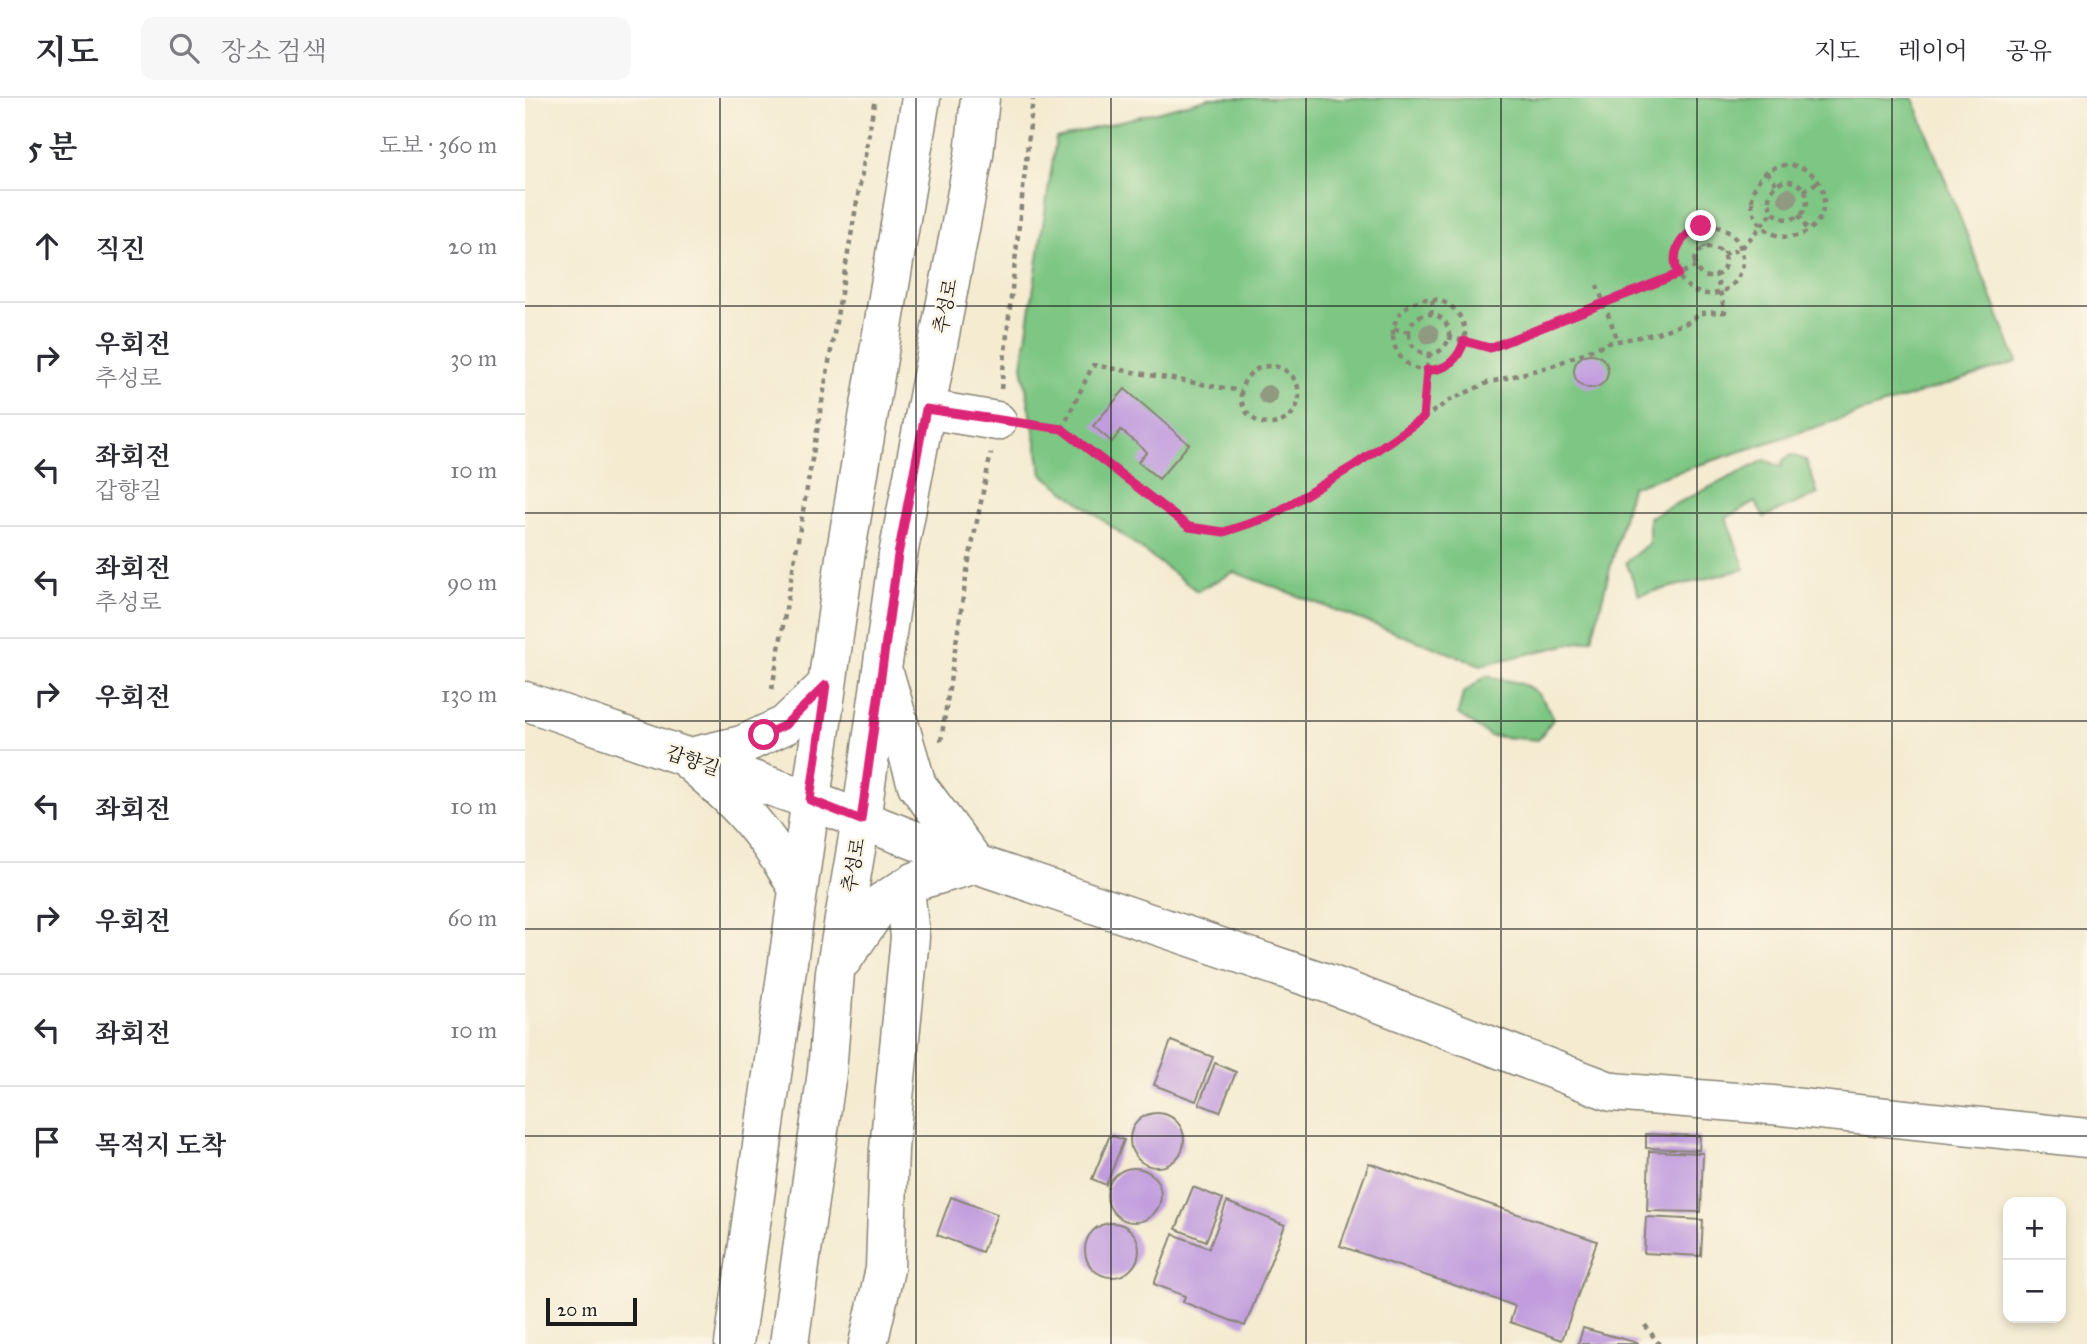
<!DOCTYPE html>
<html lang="ko">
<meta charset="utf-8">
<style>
body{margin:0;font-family:"IM FELL Great Primer","Noto Serif KR",serif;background:#f7f7f7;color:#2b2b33}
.controls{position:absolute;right:21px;bottom:21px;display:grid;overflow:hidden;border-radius:14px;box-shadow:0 4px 10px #0003}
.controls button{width:63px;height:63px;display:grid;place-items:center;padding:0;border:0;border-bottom:2px solid #e1e1e2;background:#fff;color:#2b2b33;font:35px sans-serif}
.scale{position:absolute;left:21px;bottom:18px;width:91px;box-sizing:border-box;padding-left:7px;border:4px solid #1c1c1c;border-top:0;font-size:19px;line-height:24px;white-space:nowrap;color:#1c1c1c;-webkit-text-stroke:5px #fcf5e5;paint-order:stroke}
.stop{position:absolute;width:21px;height:21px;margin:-16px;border:5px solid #db2777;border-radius:50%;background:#fff}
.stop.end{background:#db2777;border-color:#fff;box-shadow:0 2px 7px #0008}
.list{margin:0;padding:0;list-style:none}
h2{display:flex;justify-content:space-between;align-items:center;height:91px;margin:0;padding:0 28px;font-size:30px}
h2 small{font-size:23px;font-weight:400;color:#7c7c81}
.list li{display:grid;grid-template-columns:46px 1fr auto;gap:21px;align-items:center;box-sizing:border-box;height:112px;padding:0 28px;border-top:2px solid #e1e1e2}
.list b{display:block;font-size:26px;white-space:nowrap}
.list p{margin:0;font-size:23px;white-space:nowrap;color:#7c7c81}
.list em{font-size:23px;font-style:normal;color:#7c7c81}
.icon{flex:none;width:38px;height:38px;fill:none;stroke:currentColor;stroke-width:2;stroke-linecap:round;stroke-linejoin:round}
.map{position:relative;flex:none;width:1562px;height:1246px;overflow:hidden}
header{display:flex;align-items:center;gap:42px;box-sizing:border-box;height:98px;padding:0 35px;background:#fff;border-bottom:2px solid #e1e1e2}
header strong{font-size:33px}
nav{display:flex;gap:38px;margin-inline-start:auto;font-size:24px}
.search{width:490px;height:63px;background:#f7f7f7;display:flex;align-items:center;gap:18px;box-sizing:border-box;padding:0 24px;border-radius:14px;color:#7c7c81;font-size:26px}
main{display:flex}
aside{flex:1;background:#fff}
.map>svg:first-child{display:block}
.green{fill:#7dc683;stroke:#4c7150;stroke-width:2}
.building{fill:#c19cde}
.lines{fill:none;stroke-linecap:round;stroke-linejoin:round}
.minor-casing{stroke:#888476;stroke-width:41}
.major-casing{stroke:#888476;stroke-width:41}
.path{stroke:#888476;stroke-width:4.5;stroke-dasharray:5 5;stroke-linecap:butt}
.minor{stroke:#fff;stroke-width:38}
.major{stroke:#fff;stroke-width:38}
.tree{fill:#909a81}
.route{stroke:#db2777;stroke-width:9}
.grid{fill:none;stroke:#1c1c1c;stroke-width:2;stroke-opacity:0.55}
.labels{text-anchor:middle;stroke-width:5;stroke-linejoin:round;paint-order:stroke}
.street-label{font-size:19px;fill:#1c1c1c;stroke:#fcf5e5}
</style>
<header>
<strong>지도</strong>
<div class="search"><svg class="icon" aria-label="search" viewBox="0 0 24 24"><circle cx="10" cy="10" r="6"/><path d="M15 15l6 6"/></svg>장소 검색</div>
<nav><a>지도</a><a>레이어</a><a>공유</a></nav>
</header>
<main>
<aside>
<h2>5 분<small>도보 · 360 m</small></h2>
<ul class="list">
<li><svg class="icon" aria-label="ahead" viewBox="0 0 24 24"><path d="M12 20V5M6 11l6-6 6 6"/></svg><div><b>직진</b></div><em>20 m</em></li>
<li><svg class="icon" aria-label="right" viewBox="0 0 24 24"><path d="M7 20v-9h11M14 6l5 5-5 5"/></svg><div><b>우회전</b><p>추성로</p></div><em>30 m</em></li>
<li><svg class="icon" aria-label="left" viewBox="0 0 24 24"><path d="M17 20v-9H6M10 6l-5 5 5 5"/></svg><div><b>좌회전</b><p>갑향길</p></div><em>10 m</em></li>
<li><svg class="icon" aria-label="left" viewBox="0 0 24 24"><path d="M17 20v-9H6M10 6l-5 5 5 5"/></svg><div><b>좌회전</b><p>추성로</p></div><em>90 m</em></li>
<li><svg class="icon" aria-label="right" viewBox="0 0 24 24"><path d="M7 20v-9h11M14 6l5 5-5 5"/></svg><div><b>우회전</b></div><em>130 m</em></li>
<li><svg class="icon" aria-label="left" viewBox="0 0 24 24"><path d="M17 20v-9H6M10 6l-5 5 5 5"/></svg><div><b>좌회전</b></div><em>10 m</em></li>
<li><svg class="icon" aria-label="right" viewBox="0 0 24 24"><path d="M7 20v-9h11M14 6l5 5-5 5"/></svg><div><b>우회전</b></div><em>60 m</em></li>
<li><svg class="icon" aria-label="left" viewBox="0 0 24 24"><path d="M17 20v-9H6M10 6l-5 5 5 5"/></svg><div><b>좌회전</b></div><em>10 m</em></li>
<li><svg class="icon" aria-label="arrive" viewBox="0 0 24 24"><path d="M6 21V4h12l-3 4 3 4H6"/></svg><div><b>목적지 도착</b></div></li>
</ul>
</aside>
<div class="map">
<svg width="1562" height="1246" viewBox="0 0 1562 1246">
<rect width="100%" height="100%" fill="#fcf5e5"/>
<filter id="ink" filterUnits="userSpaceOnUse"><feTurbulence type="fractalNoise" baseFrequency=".0143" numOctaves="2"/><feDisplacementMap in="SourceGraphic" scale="14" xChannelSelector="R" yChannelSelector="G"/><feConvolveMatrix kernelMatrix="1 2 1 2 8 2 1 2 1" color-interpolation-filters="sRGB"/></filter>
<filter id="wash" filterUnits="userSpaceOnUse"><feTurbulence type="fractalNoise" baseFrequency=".00686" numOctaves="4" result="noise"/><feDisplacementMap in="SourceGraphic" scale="28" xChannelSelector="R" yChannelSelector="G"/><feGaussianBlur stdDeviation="1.57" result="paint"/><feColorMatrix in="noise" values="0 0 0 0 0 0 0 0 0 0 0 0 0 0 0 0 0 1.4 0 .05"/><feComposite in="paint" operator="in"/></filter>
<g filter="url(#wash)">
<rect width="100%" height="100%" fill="#f4ebd1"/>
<path class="green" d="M685 0H1388L1492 264 1106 389 1067 541 956 567 709 474 672 493 517 376 497 268 531 40Z
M1266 357 1281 362 1293 396 1239 419 1230 404 1201 420 1220 471 1114 497 1101 464 1124 445V419L1240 362 1257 369 1258 362Z
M961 578C998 586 1013 584 1028 621L1013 642 965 638 933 616 938 595Z"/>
<g id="blocks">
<path class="building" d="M1049 273a17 17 0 1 1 34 0a17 17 0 1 1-34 0Z
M600 291 664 346 634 381 613 364 622 354 596 332 587 344 568 328Z
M646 943 688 959 671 1003 629 987Z
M690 965 711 974 695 1014 674 1006Z
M605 1042a27 27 0 1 1 54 0a27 27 0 1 1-54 0Z
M1121 1036 1175 1038 1174 1052 1121 1050Z
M585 1037 599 1042 581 1087 567 1081Z
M1124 1053 1178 1055 1176 1114 1122 1113Z
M844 1065 1072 1143 1037 1242 985 1224 990 1208 815 1148Z
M582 1097a27 27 0 1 1 54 0a27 27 0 1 1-54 0Z
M668 1089 698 1101 681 1143 651 1131Z
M426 1099 472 1116 457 1154 412 1137Z
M702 1104 760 1127 720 1228 658 1204 660 1198 629 1186 648 1136 684 1150Z
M1121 1119 1178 1122 1176 1158 1119 1155Z
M560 1152a27 27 0 1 1 54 0a27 27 0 1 1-54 0Z
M1058 1230 1113 1245V1246H1053Z"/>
</g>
</g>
<g filter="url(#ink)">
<use href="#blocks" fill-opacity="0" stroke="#888476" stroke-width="2"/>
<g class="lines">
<g class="minor-casing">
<path id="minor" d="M401 311 472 323
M0 603 285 702 451 766 804 886 1087 994 1247 1007 1562 1040
M343 1246 360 1171 364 1051 385 839 380 790"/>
</g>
<g class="major-casing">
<path id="major" d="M161 660C213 704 238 730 272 789
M161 660 217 647 260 627 301 588
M318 861 357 804 391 783 451 766 392 687 361 581
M209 1246 321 453 396 0
M264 1246 302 974 310 874 336 722 373 457 449 57 455 0"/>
</g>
<path class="path" d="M1227 103a36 36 0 1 1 72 0a36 36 0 1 1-72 0Z
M1242 74 1252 87
M1244 102a19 19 0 1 1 38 0a19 19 0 1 1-38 0Z
M1279 93 1294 83
M1274 117 1283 133
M1150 162a34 34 0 1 1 68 0a34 34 0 1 1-68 0Z
M1171 130 1179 150
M1170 164a15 15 0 1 1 30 0a15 15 0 1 1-30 0Z
M1198 156 1216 151 1248 114
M1072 187 1093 243
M868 237a36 36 0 1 1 72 0a36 36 0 1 1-72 0Z
M884 236a20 20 0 1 1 40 0a20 20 0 1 1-40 0Z
M906 217 908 201
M869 231 885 234
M923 239 965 250 1171 169
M716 297a29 29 0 1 1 58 0a29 29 0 1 1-58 0Z
M476 291 508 0
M898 320 904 255
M504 327 537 331 664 430 699 434 744 419 830 367 925 302 962 285 1027 268 1083 245 1129 236 1164 224 1175 215 1200 214 1191 177
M537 331 568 267 716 293
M247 591 350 0
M416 643 443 467 466 355
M1120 1227 1134 1246"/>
<use href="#minor" class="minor"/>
<use href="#major" class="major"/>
</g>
<g class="tree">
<circle cx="1263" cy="100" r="10"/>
<circle cx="904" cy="236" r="10"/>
<circle cx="743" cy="297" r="10"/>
</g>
</g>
<g class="lines" filter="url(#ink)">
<path class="route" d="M239 637 260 627 301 587 285 702 336 722 373 457 401 311 537 331 664 429 699 434 744 419 830 367 898 320 902 272C921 273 934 261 939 243L965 250 1153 176C1144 153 1157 137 1176 128"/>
</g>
<path class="grid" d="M195 0V1246M391 0V1246M586 0V1246M781 0V1246M976 0V1246M1172 0V1246M1367 0V1246M0 208H1562M0 415H1562M0 623H1562M0 831H1562M0 1038H1562"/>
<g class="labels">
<g class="street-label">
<text transform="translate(420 208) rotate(-79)" y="7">추성로</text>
<text transform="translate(168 662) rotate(19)" y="7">갑향길</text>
<text transform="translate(328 767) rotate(-80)" y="7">추성로</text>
</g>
</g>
</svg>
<div class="controls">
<button>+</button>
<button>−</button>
</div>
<div class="scale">20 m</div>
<div class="stop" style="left:239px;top:637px"></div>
<div class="stop end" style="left:1176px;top:128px"></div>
</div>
</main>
